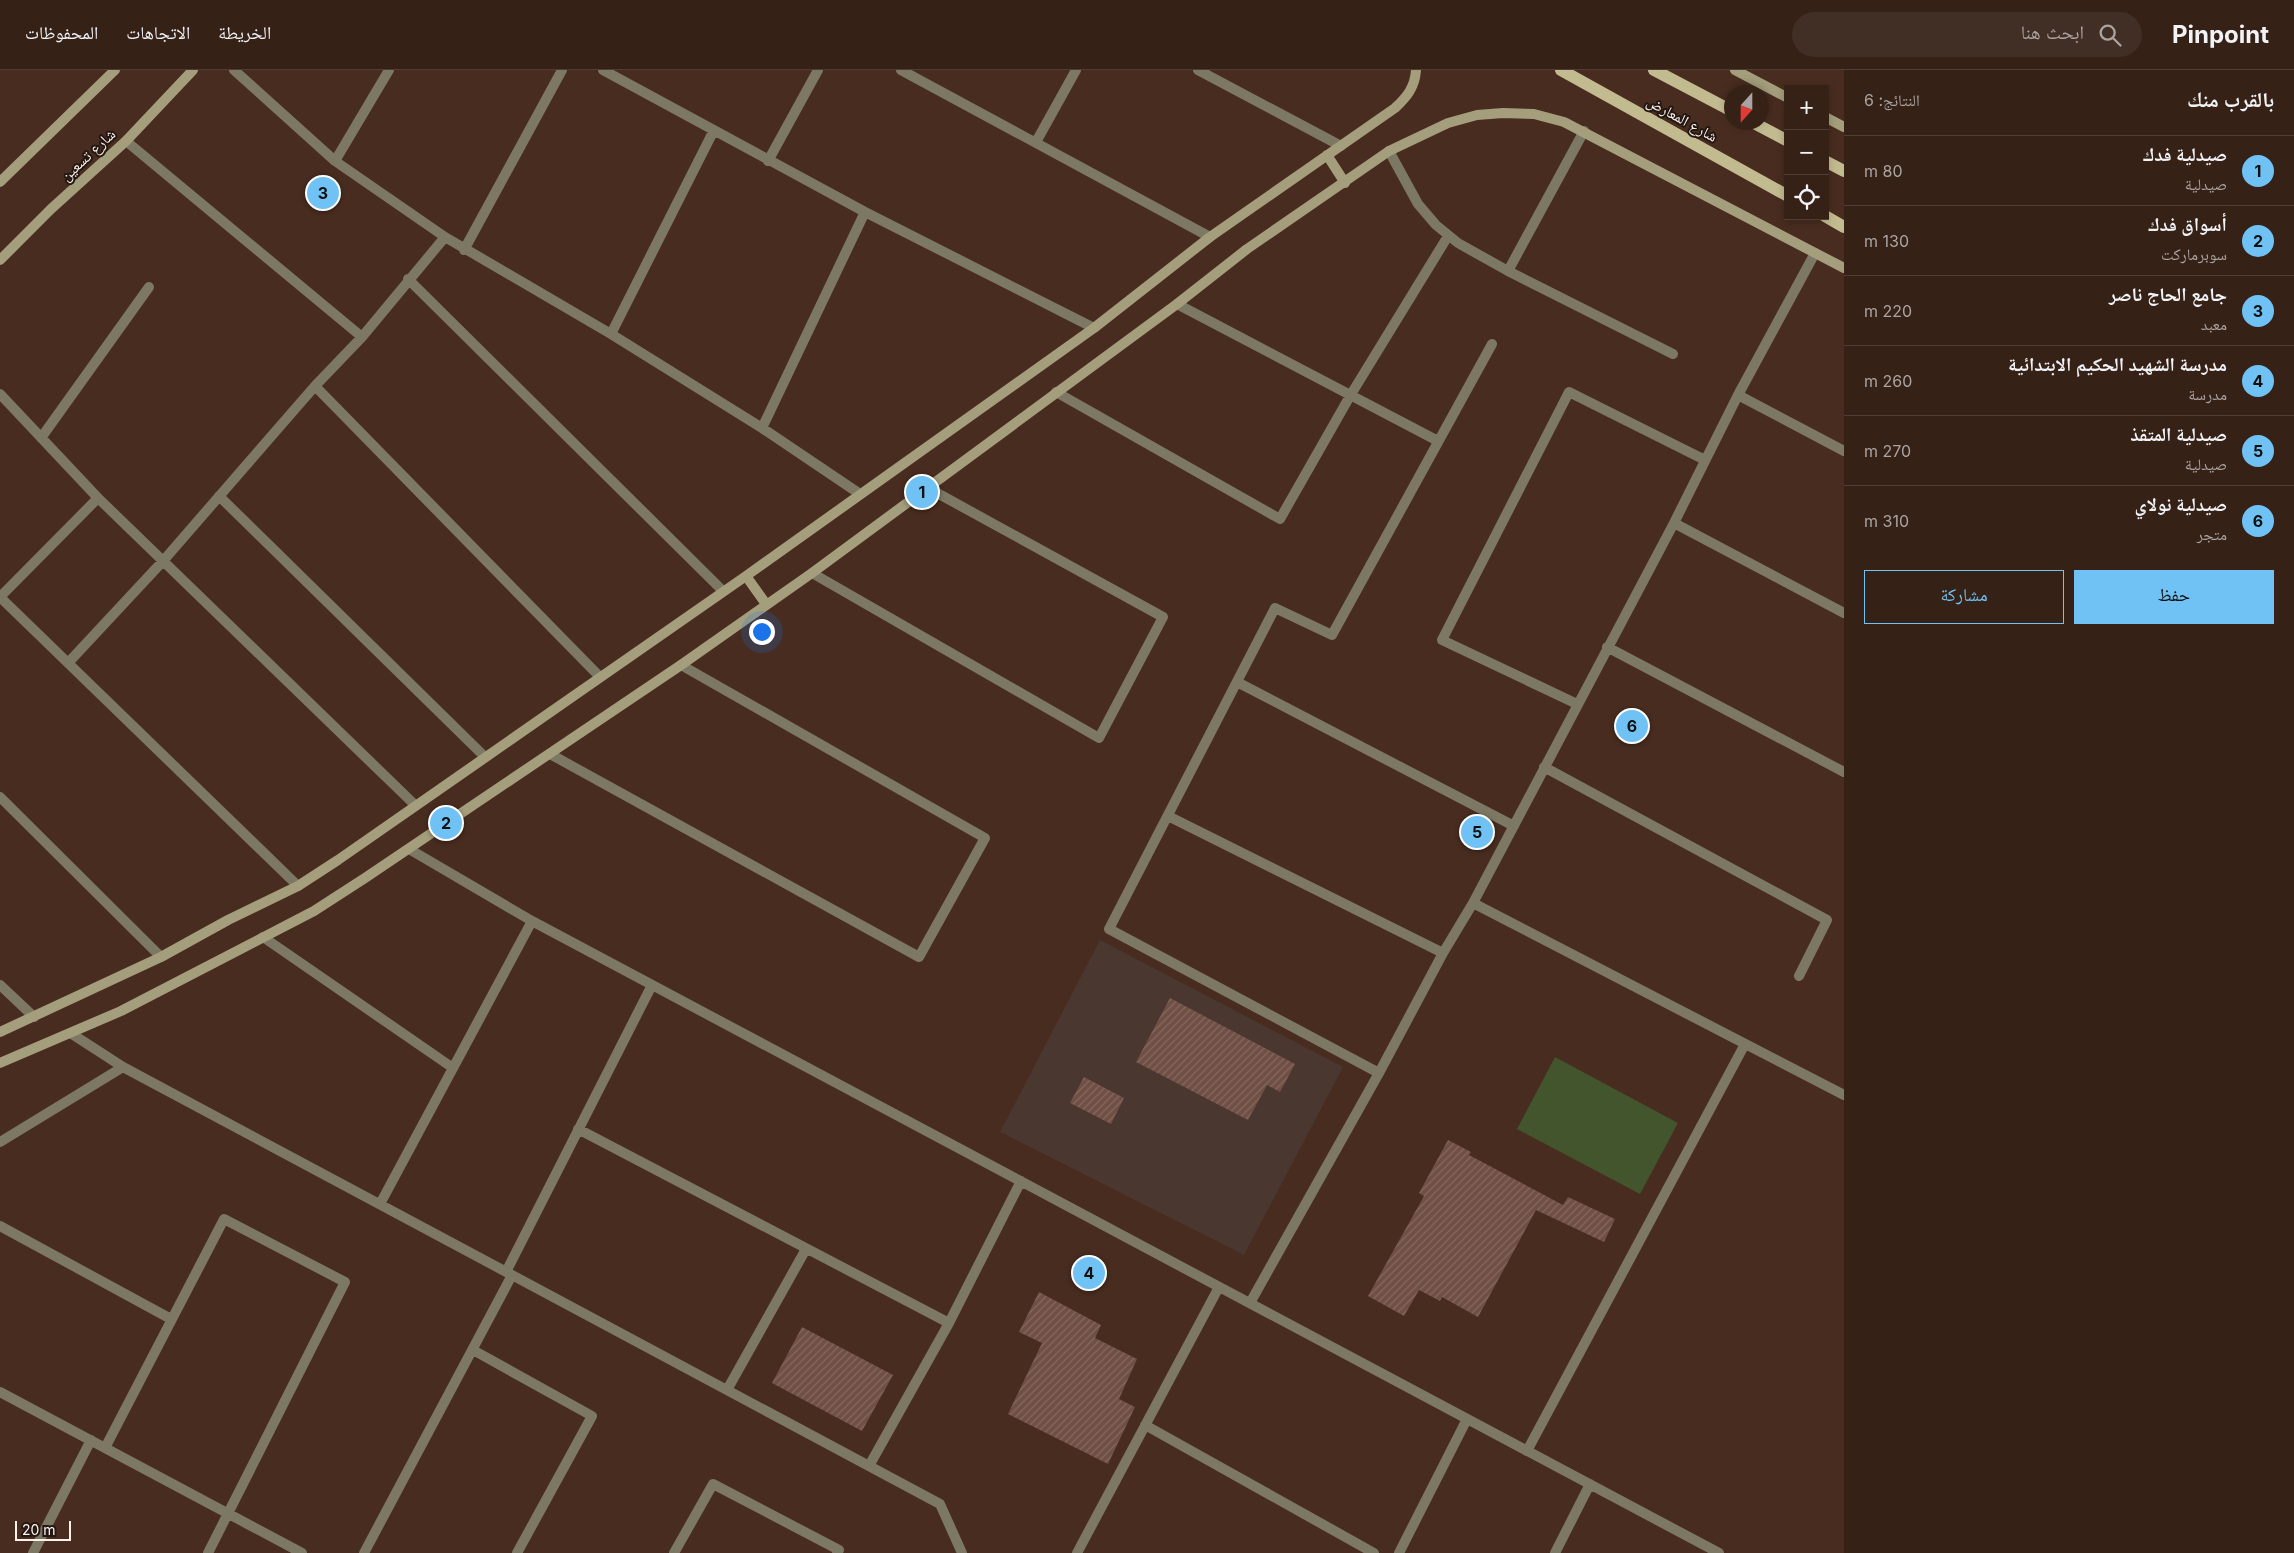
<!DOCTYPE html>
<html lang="ar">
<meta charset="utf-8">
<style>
body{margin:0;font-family:Inter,"Noto Naskh Arabic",sans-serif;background:#412e24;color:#f1f3f6;direction:rtl}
.controls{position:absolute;right:15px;top:15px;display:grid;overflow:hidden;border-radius:0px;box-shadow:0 2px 8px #0003}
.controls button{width:45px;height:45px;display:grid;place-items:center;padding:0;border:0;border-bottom:1px solid #503e36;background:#362117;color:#f1f3f6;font:25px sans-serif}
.compass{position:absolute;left:1724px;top:15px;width:45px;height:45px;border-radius:50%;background:#362117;box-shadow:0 2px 8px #0003;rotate:201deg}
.scale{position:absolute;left:15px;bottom:12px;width:56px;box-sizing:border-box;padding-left:5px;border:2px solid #fdf2ed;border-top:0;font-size:14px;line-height:18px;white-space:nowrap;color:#fdf2ed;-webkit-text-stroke:4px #251812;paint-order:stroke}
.you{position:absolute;left:761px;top:561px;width:18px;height:18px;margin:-12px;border:4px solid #fff;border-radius:50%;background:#1a73e8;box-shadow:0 0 0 8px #1a73e833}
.badge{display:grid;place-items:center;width:32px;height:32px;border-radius:50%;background:#70c2f4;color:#111;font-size:16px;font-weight:700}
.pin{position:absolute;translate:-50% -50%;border:2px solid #fff;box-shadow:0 1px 5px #0006}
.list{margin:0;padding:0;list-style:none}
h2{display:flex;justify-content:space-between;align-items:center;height:65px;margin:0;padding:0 20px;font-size:21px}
h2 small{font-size:16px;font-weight:400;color:#aaa3a1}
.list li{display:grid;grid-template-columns:32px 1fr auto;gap:15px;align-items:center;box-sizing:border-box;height:70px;padding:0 20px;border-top:1px solid #503e36}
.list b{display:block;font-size:19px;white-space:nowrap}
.list p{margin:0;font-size:16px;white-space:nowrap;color:#aaa3a1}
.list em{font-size:16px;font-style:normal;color:#aaa3a1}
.actions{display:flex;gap:10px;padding:15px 20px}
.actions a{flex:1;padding:11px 0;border:1px solid #70c2f4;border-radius:0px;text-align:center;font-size:18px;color:#70c2f4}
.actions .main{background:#70c2f4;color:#111}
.icon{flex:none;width:28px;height:28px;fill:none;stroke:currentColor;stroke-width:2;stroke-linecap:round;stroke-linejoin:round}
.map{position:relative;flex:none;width:1844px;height:1483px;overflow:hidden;direction:ltr}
header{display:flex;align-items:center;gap:30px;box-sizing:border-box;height:70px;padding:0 25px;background:#362117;border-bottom:1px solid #503e36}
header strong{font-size:24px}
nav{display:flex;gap:28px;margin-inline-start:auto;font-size:18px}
.search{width:350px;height:45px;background:#412e24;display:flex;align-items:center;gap:12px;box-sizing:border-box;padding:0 18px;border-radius:28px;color:#aaa3a1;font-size:19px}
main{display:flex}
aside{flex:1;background:#362117}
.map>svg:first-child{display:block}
.education{fill:#4a372f}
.grass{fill:#42552c}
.building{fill:url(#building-hatch)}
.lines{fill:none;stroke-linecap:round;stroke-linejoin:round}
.street{stroke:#7c7863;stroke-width:10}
.secondary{stroke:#a49e7c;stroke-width:10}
.primary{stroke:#c3bb90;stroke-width:12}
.labels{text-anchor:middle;stroke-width:4;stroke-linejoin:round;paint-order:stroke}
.street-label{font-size:15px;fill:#fdf2ed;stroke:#251812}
</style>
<header>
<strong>Pinpoint</strong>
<div class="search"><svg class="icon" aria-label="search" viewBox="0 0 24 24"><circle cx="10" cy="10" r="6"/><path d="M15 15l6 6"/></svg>ابحث هنا</div>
<nav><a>الخريطة</a><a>الاتجاهات</a><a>المحفوظات</a></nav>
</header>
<main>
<aside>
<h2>بالقرب منك<small>النتائج: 6</small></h2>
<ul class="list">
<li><span class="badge">1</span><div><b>صيدلية فدك</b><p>صيدلية</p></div><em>80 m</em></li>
<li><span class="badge">2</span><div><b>أسواق فدك</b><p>سوبرماركت</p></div><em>130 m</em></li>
<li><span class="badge">3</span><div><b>جامع الحاج ناصر</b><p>معبد</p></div><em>220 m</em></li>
<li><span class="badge">4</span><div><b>مدرسة الشهيد الحكيم الابتدائية</b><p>مدرسة</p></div><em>260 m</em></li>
<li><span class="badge">5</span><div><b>صيدلية المتقذ</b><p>صيدلية</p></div><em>270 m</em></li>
<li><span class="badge">6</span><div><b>صيدلية نولاي</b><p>متجر</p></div><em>310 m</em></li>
</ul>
<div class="actions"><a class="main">حفظ</a><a>مشاركة</a></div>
</aside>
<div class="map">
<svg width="1844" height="1483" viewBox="0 0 1844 1483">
<defs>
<pattern id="building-hatch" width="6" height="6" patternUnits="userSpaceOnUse" patternTransform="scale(1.25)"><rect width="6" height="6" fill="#704f45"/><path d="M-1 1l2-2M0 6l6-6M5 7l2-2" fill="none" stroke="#856960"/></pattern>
</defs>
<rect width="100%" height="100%" fill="#482c1f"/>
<path class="education" d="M1100 870 1343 997 1244 1185 1000 1062Z"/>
<path class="grass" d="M1555 987 1678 1053 1640 1124 1517 1059Z"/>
<path class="building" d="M1170 928 1295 994 1280 1022 1267 1015 1248 1050 1136 992Z
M1084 1007 1124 1028 1111 1054 1070 1033Z
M1448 1070 1471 1082 1469 1085 1563 1135 1568 1127 1615 1149 1604 1172 1536 1140 1478 1247 1442 1227 1440 1231 1419 1220 1404 1246 1368 1226 1424 1126 1419 1123Z
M1039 1222 1101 1255 1095 1268 1137 1289 1119 1329 1135 1337 1108 1394 1008 1344 1042 1273 1019 1262Z
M802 1257 893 1305 862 1361 772 1313Z"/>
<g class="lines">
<path class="street" d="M234 0 335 91 445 167 611 264 762 358 860 424
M603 0 865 142 1094 258
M901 0 1210 167
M1198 0 1341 76
M126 71 362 267
M1036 72 1076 0
M1389 81 1418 134 1436 155 1458 173 1508 201 1673 284
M335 91 389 0
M768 91 818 0
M464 180 562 0
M1508 201 1584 61
M408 209 723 521
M1177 234 1438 371
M611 264 713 62
M315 316 600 607
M1056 322 1280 449 1350 326 1448 166
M0 324 98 428 415 735
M1738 325 1844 381
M762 358 865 142
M41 368 149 217
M219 426 484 686
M1674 453 1844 543
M812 503 1099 668 1163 547 928 418
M0 527 298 816
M0 527 98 428
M1607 577 1844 702
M68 593 163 491 315 316 362 267 445 167
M1237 612 1514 756
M1577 634 1442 570 1569 322 1705 390
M550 684 919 887 985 768 681 595
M1544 697 1827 850 1799 906
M0 727 161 887
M1168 746 1443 883
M409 779 532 851 1719 1483
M1473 833 1844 1025
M263 867 453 998
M0 915 34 947
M72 964 123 997 940 1434 962 1483
M1379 1003 1109 859 1275 538 1332 565 1492 274
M578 1059 949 1253
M0 1072 123 997
M380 1134 532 851
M0 1156 171 1249
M506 1202 652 915
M1250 1233 1379 1003 1443 883 1473 833 1674 453 1738 325 1815 183
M473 1280 592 1346 517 1483
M727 1320 806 1179
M0 1322 302 1483
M1145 1355 1374 1483
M105 1378 224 1149 345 1212 208 1483
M1527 1381 1745 974
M869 1396 949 1253 1021 1111
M33 1483 91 1370
M364 1483 512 1205
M674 1483 713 1414 839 1480 837 1483
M1077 1483 1219 1217
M1399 1483 1467 1349
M1555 1483 1590 1414"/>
<path class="secondary" d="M1735 0 1788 28
M1825 47 1844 57
M1327 85 1345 113
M0 112 115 0
M0 190 51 139 126 71 193 0
M746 506 766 534
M0 962 161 887 228 850 298 816 338 790 746 506 1094 258 1210 167 1395 38C1407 27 1415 17 1416 0
M0 993 121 941 314 841 365 808 681 595 812 503 1177 234 1247 179 1389 81 1448 53 1477 45 1503 43 1534 44 1564 52 1844 198"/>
<path class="primary" d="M1561 0 1788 126
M1654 0 1732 41
M1752 52 1788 71
M1825 91 1844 101
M1825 146 1844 157"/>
</g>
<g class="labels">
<g class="street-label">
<text transform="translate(1682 49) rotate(29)" y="5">شارع المعارض</text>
<text transform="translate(88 85) rotate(-43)" y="5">شارع تسعين</text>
</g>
</g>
</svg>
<div class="controls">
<button>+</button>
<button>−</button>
<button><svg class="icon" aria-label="locate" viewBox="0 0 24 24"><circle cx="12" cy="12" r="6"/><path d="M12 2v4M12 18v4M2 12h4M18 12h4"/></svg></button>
</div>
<svg class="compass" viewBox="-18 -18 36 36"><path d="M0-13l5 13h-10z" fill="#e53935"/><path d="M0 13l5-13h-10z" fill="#aaa3a1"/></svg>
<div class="scale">20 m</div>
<div class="you"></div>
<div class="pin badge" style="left:922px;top:422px">1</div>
<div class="pin badge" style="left:446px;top:753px">2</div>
<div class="pin badge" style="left:323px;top:123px">3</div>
<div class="pin badge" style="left:1089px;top:1203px">4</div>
<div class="pin badge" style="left:1477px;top:762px">5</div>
<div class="pin badge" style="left:1632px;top:656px">6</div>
</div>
</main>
